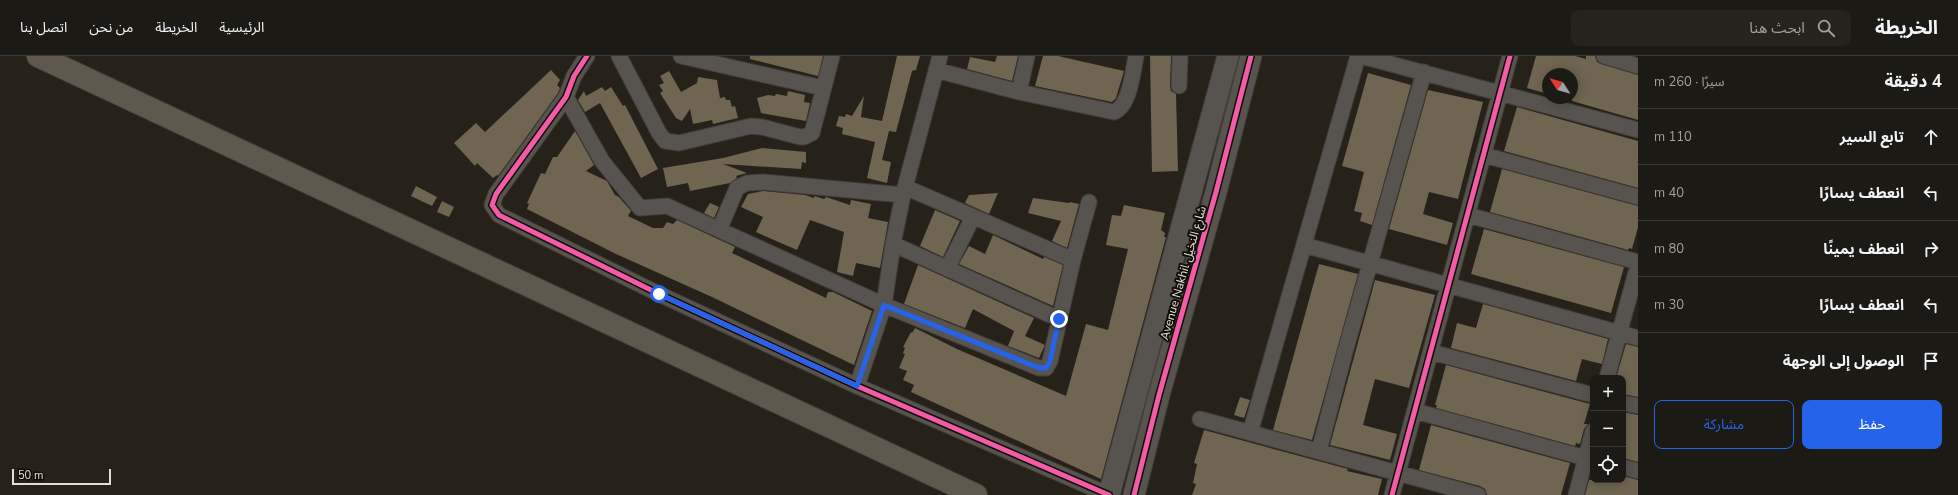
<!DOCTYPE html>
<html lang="ar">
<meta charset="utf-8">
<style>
body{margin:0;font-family:"Nunito Sans","Noto Sans Arabic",sans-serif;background:#25231d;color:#f1f3f6;direction:rtl}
.controls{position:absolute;right:12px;bottom:12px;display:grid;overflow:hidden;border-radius:8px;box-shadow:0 2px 10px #0003}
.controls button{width:36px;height:36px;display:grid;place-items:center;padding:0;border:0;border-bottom:1px solid #3a3834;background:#1c1a14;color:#f1f3f6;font:20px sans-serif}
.compass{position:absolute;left:1542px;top:12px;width:36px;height:36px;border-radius:50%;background:#1c1a14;box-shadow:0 2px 10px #0003;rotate:306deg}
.scale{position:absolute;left:12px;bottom:10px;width:99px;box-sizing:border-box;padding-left:4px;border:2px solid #e4dfd6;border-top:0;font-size:11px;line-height:14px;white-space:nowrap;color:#e4dfd6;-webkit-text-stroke:3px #100d07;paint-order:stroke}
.stop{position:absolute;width:12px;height:12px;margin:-9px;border:3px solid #2563eb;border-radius:50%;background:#fff}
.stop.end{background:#2563eb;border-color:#fff;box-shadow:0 1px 4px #0008}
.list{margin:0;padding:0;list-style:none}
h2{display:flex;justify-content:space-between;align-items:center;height:52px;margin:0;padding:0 16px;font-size:17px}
h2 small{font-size:13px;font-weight:400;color:#a0a1a0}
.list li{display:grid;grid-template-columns:26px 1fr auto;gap:12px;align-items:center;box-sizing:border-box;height:56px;padding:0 16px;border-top:1px solid #3a3834}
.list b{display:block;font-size:15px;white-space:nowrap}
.list em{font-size:13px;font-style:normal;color:#a0a1a0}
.actions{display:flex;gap:8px;padding:12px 16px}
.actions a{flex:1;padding:9px 0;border:1px solid #2563eb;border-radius:8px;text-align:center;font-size:14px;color:#2563eb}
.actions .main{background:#2563eb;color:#fff}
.icon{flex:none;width:22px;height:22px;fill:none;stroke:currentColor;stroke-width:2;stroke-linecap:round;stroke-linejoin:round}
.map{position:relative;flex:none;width:1638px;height:439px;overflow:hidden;direction:ltr}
header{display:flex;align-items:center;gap:24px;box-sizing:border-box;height:56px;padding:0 20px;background:#1c1a14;border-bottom:1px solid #3a3834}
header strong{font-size:19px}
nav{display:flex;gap:22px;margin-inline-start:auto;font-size:14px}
.search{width:280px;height:36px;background:#25231d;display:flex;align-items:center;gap:10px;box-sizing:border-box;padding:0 14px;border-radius:8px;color:#a0a1a0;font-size:15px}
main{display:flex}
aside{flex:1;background:#1c1a14}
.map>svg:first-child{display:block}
.building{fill:#6f6550}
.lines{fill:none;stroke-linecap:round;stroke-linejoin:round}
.street-casing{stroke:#413d38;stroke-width:17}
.secondary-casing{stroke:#413d38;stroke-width:23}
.primary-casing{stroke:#413d38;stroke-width:24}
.street{stroke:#57544f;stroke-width:15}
.secondary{stroke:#57544f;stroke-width:21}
.primary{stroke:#5e584d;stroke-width:22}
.cycleway-casing{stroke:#100d07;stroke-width:8}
.cycleway{stroke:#f35aa7;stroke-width:5}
.route{stroke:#2563eb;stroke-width:5}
.labels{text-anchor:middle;stroke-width:4;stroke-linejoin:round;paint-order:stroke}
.street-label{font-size:12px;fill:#e4dfd6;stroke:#100d07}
</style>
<header>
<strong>الخريطة</strong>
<div class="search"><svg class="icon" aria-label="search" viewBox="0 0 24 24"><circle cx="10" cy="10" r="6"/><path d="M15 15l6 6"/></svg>ابحث هنا</div>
<nav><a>الرئيسية</a><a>الخريطة</a><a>من نحن</a><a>اتصل بنا</a></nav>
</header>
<main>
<aside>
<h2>4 دقيقة<small>سيرًا · 260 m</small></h2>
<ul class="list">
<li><svg class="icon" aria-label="ahead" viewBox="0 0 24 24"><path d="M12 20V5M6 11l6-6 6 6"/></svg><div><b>تابع السير</b></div><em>110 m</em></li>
<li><svg class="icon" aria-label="left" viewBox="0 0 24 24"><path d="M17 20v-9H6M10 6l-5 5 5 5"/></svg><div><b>انعطف يسارًا</b></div><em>40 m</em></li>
<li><svg class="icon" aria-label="right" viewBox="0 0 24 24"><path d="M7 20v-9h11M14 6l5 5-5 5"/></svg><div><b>انعطف يمينًا</b></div><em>80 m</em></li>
<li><svg class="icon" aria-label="left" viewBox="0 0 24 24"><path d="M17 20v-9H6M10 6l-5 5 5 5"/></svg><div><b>انعطف يسارًا</b></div><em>30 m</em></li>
<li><svg class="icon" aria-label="arrive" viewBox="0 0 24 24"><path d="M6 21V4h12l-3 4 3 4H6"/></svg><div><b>الوصول إلى الوجهة</b></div></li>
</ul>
<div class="actions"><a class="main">حفظ</a><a>مشاركة</a></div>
</aside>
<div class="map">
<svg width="1638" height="439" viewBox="0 0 1638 439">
<rect width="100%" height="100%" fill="#26221a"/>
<path class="building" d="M750 0H823L818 20 750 3Z
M897 0H920L916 14 912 15 896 76 889 75 882 104 891 106 887 127 867 122 875 86 842 78 843 72 836 70 839 60 845 61 846 58 852 60 864 40 861 61 882 65Z
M997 0H1018L1012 25 967 13 970 1 995 6Z
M1043 0H1058L1124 15 1116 42 1112 46 1035 30Z
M1150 0H1171L1170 30 1171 35 1176 38 1178 115 1152 116Z
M1536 0H1575L1586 3V0H1595L1597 6 1601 8 1638 19V64L1572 45V18H1548V38L1527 32Z
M551 14 560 24 557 29 560 32 558 37 498 120 497 119 493 122 477 107 475 110 454 87 476 67 485 76Z
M669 15 681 36 697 27 698 21 717 24 720 42 725 41 726 44H730L732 51 735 50 738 62 713 68 712 64 693 68 690 53 682 65 676 62 660 37 663 35 659 29 664 27 660 20Z
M1368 17 1411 29 1372 169 1360 165 1362 157 1354 155 1364 116 1342 110Z
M602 31 605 35 611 31 623 50 625 49 658 113 641 122 600 47 585 56 578 44 584 35 586 40Z
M1428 34 1483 46 1458 143 1429 136 1423 158 1453 167 1447 189 1389 173Z
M788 35 805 39 804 46 810 47 806 65 761 57 757 42 768 39 775 40 776 38 787 40Z
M1517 51 1638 85V132L1504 95Z
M575 75 594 109 586 115 607 125 615 139 619 141 631 155 628 160 653 172H663L667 166 673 168 677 164 735 191 732 197 826 242 828 236H833L872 255 854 309 712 241 616 198 527 153 529 148 527 147 541 117 545 118 553 101H557Z
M762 92 806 96V107L802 106 801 113 723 108 747 117 736 120 737 122 730 127 690 135 688 127 667 131 663 112 723 102Z
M1502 113 1638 150V171L1632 193 1629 192 1628 194 1490 156Z
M416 130 437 141 432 150 411 140Z
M763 135 805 139 814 142V140L824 143 826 141 850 149 851 144 871 148 868 162 888 166 880 212 856 207 853 220 837 216 844 176 810 164 797 194 756 176 763 161 741 151 748 138Z
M998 137 989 158 965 147 969 139Z
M1033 142 1069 147 1070 146 1079 148 1067 192 1052 185 1061 165 1028 157Z
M442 145 454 151 449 161 437 156Z
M710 147 719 151 714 162 704 157Z
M1124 149 1165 157 1161 174 1165 177 1164 181H1166L1101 423 911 336 914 329 903 324 907 315 899 312 905 298 903 297 905 292 903 291 911 276 912 277 915 272 957 293 1066 340 1086 268 1108 274 1128 193 1106 189 1112 159 1121 160Z
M935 154 960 165 943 201 920 190Z
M1484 173 1624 211 1611 257 1471 218Z
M993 179 1043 203 1044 201 1063 209 1053 250 959 208 969 190 985 198Z
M1319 208 1358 218 1312 384 1273 374Z
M918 209 1034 262 1025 280 1045 289 1039 302 1008 290 1014 275 973 253 965 272 904 248Z
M1375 224 1435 239 1409 332 1375 323 1363 369 1397 378 1390 404 1330 389Z
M1483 248 1608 283 1602 308 1582 303 1576 325 1451 292 1457 267 1476 272Z
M1626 288 1638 291V341L1623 338V322H1616Z
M1446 309 1590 348 1584 368H1588L1584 373 1580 388 1576 387 1575 390 1436 352 1437 349H1435Z
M1240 341 1250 344 1244 362 1234 359Z
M1623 356 1638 359V406L1623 402Z
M1431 369 1570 407 1561 439H1487L1485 433 1480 430 1419 414Z
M1204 374 1348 413 1347 415 1382 423 1378 439H1192L1196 428 1193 427 1197 408 1194 407Z
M1623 420 1638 424V439H1585L1589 424H1623Z"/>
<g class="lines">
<g class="street-casing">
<path id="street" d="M587 0 574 20 566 41 496 138 492 149 499 159 659 238 857 330 1109 439
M619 0 659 77 665 85 679 87 751 70 762 71 800 81H804L812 77 832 0
M681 0 823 32
M1361 0 1638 74
M1604 0 1638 10
M936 14 1019 36 1114 56C1130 50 1133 15 1136 0
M1179 30 1180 0
M1019 36 1027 0
M566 41 602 105 640 152 667 150 884 249 1039 312H1046L1050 305 1073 204 1089 146
M1484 99 1638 141
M905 131 1073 204
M1468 159 1638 206
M719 174 737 132 747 127 763 126 903 139
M893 188 1059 263
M1304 189 1638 282
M947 213 973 161
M1431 296 1593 339
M1607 322 1638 209
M857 330 884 249 893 188 903 139 940 0
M1623 347 1638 350
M1415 355 1593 404
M1200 363 1478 439
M1250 377 1358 0
M1319 395 1345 296 1424 16
M1623 411 1638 415
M1392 439 1510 0
M1576 439 1593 375"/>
</g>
<g class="secondary-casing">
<path id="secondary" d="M1109 439 1228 0
M1134 439 1159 339 1216 136 1251 0"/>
</g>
<g class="primary-casing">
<path id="primary" d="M38 0 976 439"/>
</g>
<use href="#street" class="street"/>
<use href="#secondary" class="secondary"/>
<use href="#primary" class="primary"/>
<g class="cycleway-casing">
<path id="cycleway" d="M587 0 574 20 566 41 496 138 492 149 499 159 659 238 857 330 1109 439
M1134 439 1159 339 1216 136 1251 0
M1392 439 1510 0"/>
</g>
<use href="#cycleway" class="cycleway"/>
</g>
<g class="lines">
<path class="route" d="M659 238 857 330 884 249 1039 312H1046L1050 305 1059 263"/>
</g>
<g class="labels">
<g class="street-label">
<text transform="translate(1183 217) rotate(-74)" y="4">Avenue Nakhil شارع النخيل</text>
</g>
</g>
</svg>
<div class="controls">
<button>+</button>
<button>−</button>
<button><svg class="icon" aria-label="locate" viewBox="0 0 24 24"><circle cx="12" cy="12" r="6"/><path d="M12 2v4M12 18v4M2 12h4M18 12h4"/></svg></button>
</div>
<svg class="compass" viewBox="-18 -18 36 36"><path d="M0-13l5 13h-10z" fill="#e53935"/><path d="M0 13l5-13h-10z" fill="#a0a1a0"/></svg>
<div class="scale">50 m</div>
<div class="stop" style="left:659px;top:238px"></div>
<div class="stop end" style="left:1059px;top:263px"></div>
</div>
</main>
